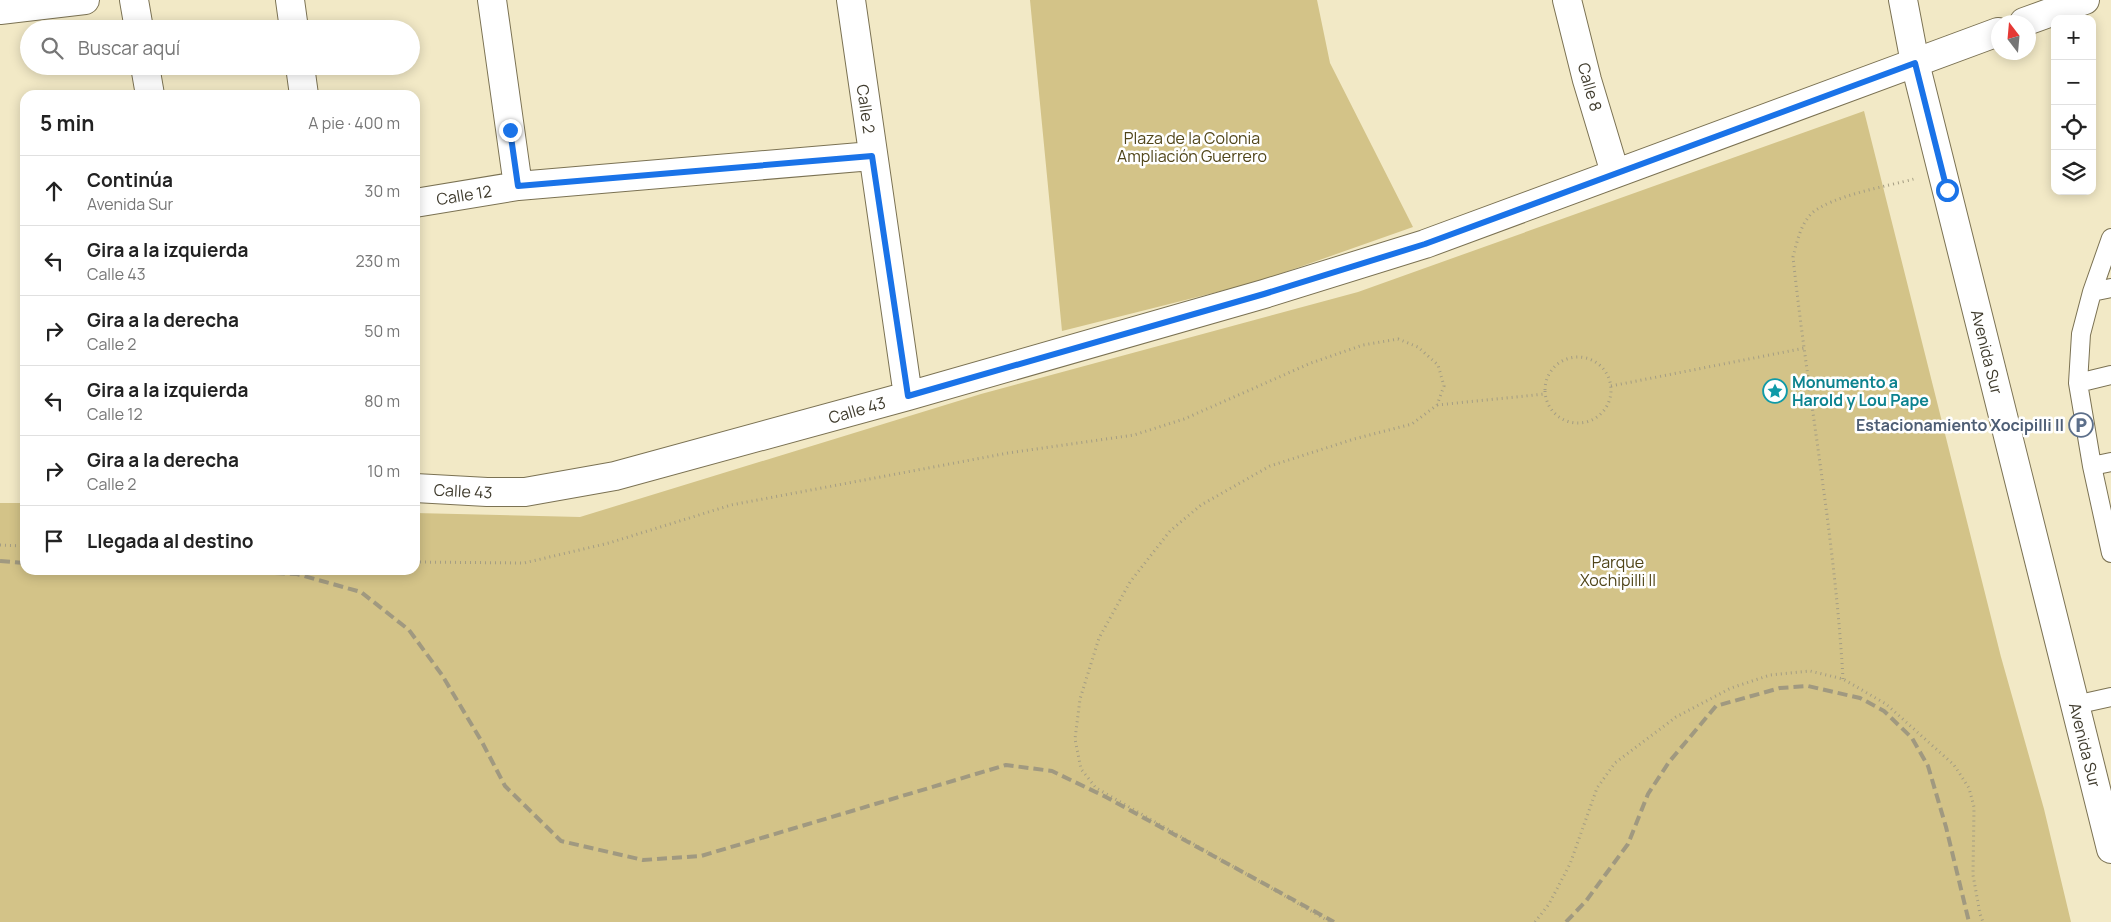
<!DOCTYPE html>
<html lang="es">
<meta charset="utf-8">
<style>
body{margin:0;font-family:Manrope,sans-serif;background:#f2f2f2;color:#222}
.controls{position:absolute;right:15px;top:15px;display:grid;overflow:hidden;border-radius:10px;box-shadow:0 2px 12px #0003}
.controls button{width:45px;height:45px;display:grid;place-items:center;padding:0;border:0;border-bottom:1px solid #e0e0e0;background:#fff;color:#222;font:25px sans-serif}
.compass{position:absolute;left:1991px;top:15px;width:45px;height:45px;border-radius:50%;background:#fff;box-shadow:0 2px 12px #0003;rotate:344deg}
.stop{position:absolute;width:15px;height:15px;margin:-11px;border:4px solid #1a73e8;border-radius:50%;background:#fff}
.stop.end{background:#1a73e8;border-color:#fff;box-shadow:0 1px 5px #0008}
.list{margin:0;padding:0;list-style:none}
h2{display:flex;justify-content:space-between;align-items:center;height:65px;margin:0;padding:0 20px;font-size:21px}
h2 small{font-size:16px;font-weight:400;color:#767676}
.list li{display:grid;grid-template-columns:32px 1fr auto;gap:15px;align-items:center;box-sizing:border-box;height:70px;padding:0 20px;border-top:1px solid #e0e0e0}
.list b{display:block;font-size:19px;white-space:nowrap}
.list p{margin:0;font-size:16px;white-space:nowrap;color:#767676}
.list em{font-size:16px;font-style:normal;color:#767676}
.icon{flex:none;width:28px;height:28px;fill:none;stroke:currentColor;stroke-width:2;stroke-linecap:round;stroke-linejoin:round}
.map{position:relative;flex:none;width:2111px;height:922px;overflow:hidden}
.search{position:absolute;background:#fff;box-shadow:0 2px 12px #0003;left:20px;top:20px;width:400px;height:55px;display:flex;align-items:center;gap:12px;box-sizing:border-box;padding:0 18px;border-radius:28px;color:#767676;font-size:19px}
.panel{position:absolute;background:#fff;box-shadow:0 2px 12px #0003;left:20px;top:90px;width:400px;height:485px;border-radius:15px}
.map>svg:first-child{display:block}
.green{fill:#d3c388}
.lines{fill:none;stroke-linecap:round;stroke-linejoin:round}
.service-casing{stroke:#7b7253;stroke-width:20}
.minor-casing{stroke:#7b7253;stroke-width:30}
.tertiary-casing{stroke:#7b7253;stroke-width:30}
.path{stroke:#a49d83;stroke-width:3;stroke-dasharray:1 4;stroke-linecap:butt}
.service{stroke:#fff;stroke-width:18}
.minor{stroke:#fff;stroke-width:28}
.tertiary{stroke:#fff;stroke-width:28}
.rail{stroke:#a09980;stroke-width:4;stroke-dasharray:10 5;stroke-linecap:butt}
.route{stroke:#1a73e8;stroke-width:6}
.labels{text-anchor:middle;stroke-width:5;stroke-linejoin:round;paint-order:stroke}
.street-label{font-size:16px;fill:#403c2e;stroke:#fff}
.park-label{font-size:16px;fill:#504519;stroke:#fff}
.culture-label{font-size:16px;font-weight:bold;fill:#0d838f;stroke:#fff;text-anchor:start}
.service-label{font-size:16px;font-weight:bold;fill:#4e5e75;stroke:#fff;text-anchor:end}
</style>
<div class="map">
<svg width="2111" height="922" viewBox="0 0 2111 922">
<rect width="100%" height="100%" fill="#f2e9c6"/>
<path class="green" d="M1030 0H1317L1330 63 1413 227 1257 282 1062 331Z
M1864 111 2001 657 2044 809 2071 922H0V503H25V570H415V513L580 517 981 394 1358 292Z"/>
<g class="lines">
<g class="service-casing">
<path id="service" d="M2092 292 2111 288
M2111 375 2078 383 2092 466 2111 553
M2078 383 2081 334 2092 292 2111 238
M2092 466 2111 462
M2075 705 2111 697"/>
</g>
<g class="minor-casing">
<path id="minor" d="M134 0 139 29
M290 0 294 29
M492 0 518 186
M851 0 908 396
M1567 0 1587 80 1615 173
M0 10 85 0
M2024 22 2085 0
M145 66 150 95
M300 66 304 95
M415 203 518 186 872 156
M415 488 487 492H525L615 476 908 396 1264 294 1425 244 1998 32"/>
</g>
<g class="tertiary-casing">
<path id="tertiary" d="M1903 0 1915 63 2111 849"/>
</g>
<path class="path" d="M1545 390a33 33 0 1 1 66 0a33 33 0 1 1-66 0Z
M1611 386 1805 348
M1437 405 1545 394
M0 545 25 546
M415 562 524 563 609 543 731 505 1008 453 1134 435 1184 419 1311 363 1363 345 1398 339 1418 347 1438 365 1444 386 1437 405 1412 424 1354 439 1270 466 1201 505 1170 531 1130 582 1099 638 1080 699 1075 739 1081 769 1096 788 1330 922
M1843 679C1835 537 1808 398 1793 257 1797 242 1800 226 1811 214 1830 196 1888 186 1914 179
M1535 922 1549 904 1570 864 1597 788 1615 763 1676 717 1731 688 1770 675 1810 671 1843 679 1886 704 1954 765 1969 788 1974 807 1973 875 1980 914 1983 922"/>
<use href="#service" class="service"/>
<use href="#minor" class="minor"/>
<use href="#tertiary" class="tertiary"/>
<path class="rail" d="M0 561 25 563
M215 570 297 574 361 592 409 630 442 675 482 742 505 786 561 841 643 860 701 856 1006 765 1052 771 1104 796 1334 922
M1566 922 1586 901 1628 844 1648 794 1669 762 1716 706 1780 688 1808 686 1860 698 1884 711 1912 738 1928 766 1946 827 1969 922"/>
</g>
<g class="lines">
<path class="route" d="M510 130 518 186 872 156 908 396 1264 294 1425 244 1915 63 1947 190"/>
</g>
<defs>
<g id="sight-ring" transform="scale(1.25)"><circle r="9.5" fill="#fff" stroke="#0f9aa8" stroke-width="1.5"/><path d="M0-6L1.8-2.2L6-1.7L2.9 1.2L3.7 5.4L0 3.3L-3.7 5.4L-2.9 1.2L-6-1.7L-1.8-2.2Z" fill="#0f9aa8"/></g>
<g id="parking-ring" transform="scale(1.25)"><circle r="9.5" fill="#fff" stroke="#5c6f8a" stroke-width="1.5"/><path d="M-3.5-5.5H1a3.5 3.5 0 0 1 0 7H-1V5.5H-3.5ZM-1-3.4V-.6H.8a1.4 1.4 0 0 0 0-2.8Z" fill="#5c6f8a"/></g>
</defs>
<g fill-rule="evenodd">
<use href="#sight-ring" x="1775" y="391"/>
<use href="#parking-ring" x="2081" y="425"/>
</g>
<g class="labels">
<g class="street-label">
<text transform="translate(1590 87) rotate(74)" y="6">Calle 8</text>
<text transform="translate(866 109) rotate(82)" y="6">Calle 2</text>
<text transform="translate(464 195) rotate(-9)" y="6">Calle 12</text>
<text transform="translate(1987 352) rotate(76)" y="6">Avenida Sur</text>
<text transform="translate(857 410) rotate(-16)" y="6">Calle 43</text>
<text transform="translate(463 491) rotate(3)" y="6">Calle 43</text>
<text transform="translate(2085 745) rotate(76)" y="6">Avenida Sur</text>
</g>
<g class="park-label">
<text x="1192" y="144">Plaza de la Colonia<tspan x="1192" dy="18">Ampliación Guerrero</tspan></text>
<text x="1618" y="568">Parque<tspan x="1618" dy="18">Xochipilli II</tspan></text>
</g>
<g class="culture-label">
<text x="1792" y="388">Monumento a<tspan x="1792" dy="18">Harold y Lou Pape</tspan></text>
</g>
<g class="service-label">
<text x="2064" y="431">Estacionamiento Xocipilli II</text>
</g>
</g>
</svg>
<div class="controls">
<button>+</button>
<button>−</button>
<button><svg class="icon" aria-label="locate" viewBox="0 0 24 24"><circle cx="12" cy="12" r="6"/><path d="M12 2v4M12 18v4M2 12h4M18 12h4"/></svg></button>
<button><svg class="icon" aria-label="layers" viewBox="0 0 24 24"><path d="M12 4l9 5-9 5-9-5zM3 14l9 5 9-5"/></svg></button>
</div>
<svg class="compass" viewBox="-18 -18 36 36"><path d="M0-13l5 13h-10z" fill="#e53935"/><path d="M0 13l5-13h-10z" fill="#767676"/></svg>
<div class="stop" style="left:1947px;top:190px"></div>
<div class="stop end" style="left:510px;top:130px"></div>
<div class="search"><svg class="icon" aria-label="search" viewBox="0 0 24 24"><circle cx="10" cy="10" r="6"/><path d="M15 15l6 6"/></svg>Buscar aquí</div>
<section class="panel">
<h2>5 min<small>A pie · 400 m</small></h2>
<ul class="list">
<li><svg class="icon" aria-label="ahead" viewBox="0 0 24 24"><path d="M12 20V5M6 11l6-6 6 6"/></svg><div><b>Continúa</b><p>Avenida Sur</p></div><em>30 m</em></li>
<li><svg class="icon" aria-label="left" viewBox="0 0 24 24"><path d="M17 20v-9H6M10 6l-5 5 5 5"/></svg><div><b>Gira a la izquierda</b><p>Calle 43</p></div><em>230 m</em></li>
<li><svg class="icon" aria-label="right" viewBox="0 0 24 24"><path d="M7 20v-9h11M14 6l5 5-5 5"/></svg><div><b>Gira a la derecha</b><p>Calle 2</p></div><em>50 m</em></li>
<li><svg class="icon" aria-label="left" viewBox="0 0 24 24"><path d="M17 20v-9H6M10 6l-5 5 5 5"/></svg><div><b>Gira a la izquierda</b><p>Calle 12</p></div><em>80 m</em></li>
<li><svg class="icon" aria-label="right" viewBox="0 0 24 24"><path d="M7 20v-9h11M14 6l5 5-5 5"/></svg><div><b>Gira a la derecha</b><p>Calle 2</p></div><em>10 m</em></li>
<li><svg class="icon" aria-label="arrive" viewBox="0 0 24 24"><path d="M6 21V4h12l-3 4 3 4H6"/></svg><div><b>Llegada al destino</b></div></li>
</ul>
</section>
</div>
